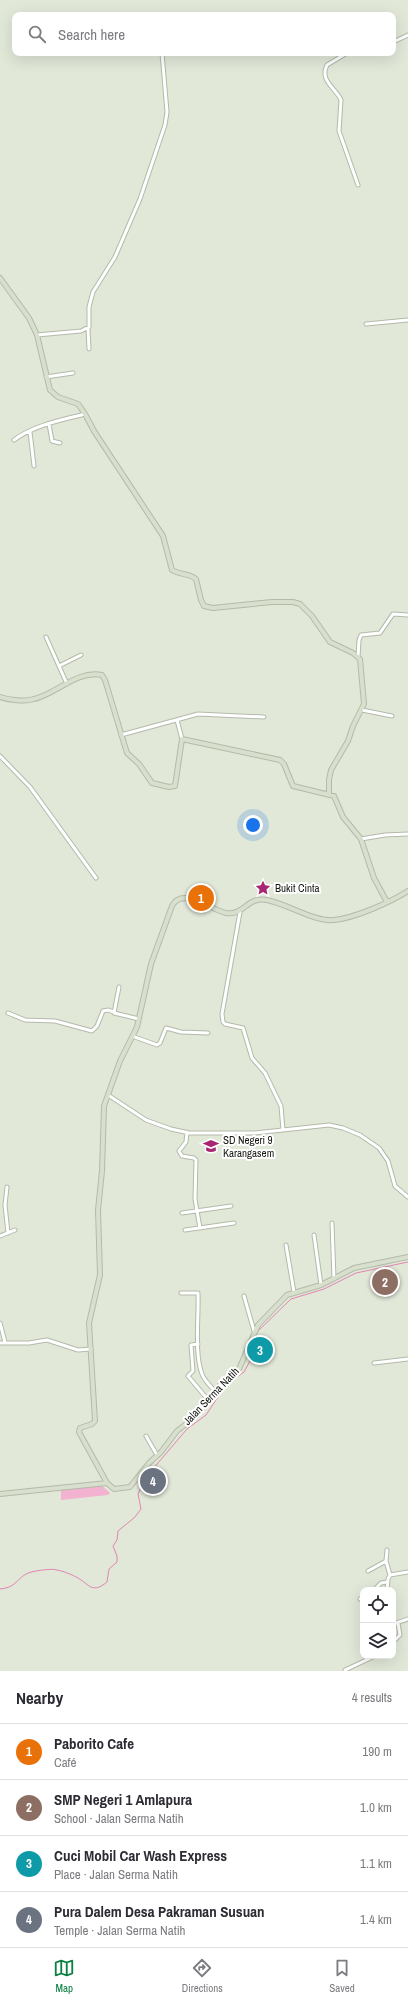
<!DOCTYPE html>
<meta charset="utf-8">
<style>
body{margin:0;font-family:"Archivo Narrow",sans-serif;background:#f7f7f7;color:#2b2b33}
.controls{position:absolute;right:12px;bottom:12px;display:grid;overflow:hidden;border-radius:8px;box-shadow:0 4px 16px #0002}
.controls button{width:36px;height:36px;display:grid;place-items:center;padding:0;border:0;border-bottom:1px solid #e1e1e2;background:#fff;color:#2b2b33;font:20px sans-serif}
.you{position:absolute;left:253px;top:825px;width:14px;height:14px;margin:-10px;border:3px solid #fff;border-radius:50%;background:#1a73e8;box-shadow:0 0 0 6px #1a73e833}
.badge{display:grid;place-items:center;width:26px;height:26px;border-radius:50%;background:#0b8043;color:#fff;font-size:13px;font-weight:700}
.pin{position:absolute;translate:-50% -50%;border:2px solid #fff;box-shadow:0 1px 4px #0006}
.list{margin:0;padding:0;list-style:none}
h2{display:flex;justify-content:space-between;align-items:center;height:52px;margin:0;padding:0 16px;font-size:17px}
h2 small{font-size:13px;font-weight:400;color:#7c7c81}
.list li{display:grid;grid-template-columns:26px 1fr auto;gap:12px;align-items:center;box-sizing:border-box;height:56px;padding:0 16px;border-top:1px solid #e1e1e2}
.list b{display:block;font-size:15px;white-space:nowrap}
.list p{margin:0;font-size:13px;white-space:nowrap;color:#7c7c81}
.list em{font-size:13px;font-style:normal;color:#7c7c81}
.icon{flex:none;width:22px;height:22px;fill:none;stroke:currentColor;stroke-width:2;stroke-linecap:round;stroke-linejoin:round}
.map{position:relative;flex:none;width:408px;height:1671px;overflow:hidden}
.search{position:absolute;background:#fff;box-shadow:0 4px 16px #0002;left:12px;right:12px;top:12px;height:44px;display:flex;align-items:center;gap:10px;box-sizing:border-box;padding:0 14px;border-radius:8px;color:#7c7c81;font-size:15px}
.sheet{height:276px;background:#fff}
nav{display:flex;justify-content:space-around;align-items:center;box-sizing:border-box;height:56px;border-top:1px solid #e1e1e2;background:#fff;font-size:11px;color:#7c7c81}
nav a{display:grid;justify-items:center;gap:2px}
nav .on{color:#0b8043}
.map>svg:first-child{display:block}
.green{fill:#f3b2cf}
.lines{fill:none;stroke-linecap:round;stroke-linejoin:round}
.stream{stroke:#e384b2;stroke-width:1}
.street-casing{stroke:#b3baaa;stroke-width:5}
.secondary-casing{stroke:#b3baaa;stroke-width:6}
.street{stroke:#fff;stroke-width:3}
.secondary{stroke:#d8e0cd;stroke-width:4}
.labels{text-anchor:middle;stroke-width:4;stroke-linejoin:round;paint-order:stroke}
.poi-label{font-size:11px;fill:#151812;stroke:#fff;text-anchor:start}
.street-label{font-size:11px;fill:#151812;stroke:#fff}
</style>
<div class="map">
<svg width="408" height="1671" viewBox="0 0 408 1671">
<rect width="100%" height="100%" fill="#e1e8d8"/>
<path class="green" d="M101 1485 110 1493 108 1495 61 1500V1489Z"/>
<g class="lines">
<path class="stream" d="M257 1332 291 1299 324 1289 356 1273 408 1262
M0 1589C15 1588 16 1580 26 1574 31 1571 52 1568 57 1570 63 1571 73 1575 78 1578 90 1585 92 1594 107 1582L109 1569 117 1562V1556L113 1546 117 1540 118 1531 135 1517 141 1509 138 1494 146 1477 187 1429 206 1415 226 1385 244 1372 250 1361 255 1337
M347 1671 378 1656"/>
<g class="street-casing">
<path id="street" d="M393 42 408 35
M347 53 327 65C319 81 336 88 341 100L339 131 358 185
M366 324 408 320
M88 329 89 349
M37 335 81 331 89 327V307L93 292 115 257 140 199 165 125 167 112 162 53
M46 377 73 373
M49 424 52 441 60 443
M30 432 34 466
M14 440C34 425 62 420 85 414
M46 637 67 684
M358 657 359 640 361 635 380 633 393 614 408 615
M59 666 81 655
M362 710 392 716
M177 720 182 739
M121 735 198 714 264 717
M0 756 30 787 96 878
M361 839 385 835 408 834
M240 912 222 1014 223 1022 225 1024 243 1028 252 1058 265 1073 281 1106 283 1130
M119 987 114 1013 139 1019
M8 1013 25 1020 55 1021 92 1031 97 1026 103 1011 108 1010 114 1012
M132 1036 157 1045 160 1043 166 1028 181 1032 208 1033
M108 1095 146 1120 171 1129 189 1133H255L329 1125 343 1128 360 1135 379 1148 388 1161 395 1186 408 1197
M187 1132 186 1142 179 1151 182 1156 194 1158 196 1160 195 1199 200 1228
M7 1187 5 1205 8 1233
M182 1213 231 1206
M332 1223 334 1279
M185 1230 234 1223
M314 1235 321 1285
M0 1236 15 1230
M286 1245 294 1292
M181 1293H198C199 1317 194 1352 202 1374 204 1380 210 1386 215 1391
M244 1296 254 1331
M0 1323 5 1342
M0 1343H29L47 1340 78 1350 91 1349
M198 1344 191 1345 193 1371 188 1376 209 1401
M374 1363 408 1359
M146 1436 157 1455
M387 1550 386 1561 390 1575
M368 1571 386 1561
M374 1590 381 1583 387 1582
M387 1590 388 1579 390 1575 408 1572
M360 1599 363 1597
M393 1624 408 1619
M393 1642 400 1635 398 1623
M345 1670 375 1656"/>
</g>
<g class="secondary-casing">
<path id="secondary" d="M0 278 29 318 37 335 50 390 58 397 78 404 85 414 94 431 163 536 172 570C180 575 189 573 196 579L201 600 204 606 213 608 272 602H293L300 604 312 616 330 642 353 653 360 659 364 704 353 726 348 741 331 770 329 780V794
M0 697C9 700 25 702 34 699 56 694 77 670 102 675L105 680 127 753 139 764 152 783 169 787 175 786 182 739 280 760 284 764 293 786 334 796 343 817 361 839 374 878 387 902
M107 1483 79 1432 80 1428 92 1424 95 1421 89 1323 100 1275 98 1210 102 1171 104 1106 120 1061 137 1027 151 964 172 906C182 886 211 910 226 913 244 916 247 896 267 900 288 904 314 922 334 920 355 918 391 902 408 891
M0 1494 107 1483 114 1489 130 1487 149 1463 161 1452 177 1431 195 1417 219 1386 239 1369 258 1325 287 1295 321 1285 354 1268 408 1257"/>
</g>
<use href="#street" class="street"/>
<use href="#secondary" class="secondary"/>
</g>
<defs>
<g id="sight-bare" transform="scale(1.2)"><path d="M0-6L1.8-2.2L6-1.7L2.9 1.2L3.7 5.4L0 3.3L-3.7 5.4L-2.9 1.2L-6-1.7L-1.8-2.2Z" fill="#a92672" stroke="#fff" stroke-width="2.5" paint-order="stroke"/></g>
<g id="school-bare" transform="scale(1.2)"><path d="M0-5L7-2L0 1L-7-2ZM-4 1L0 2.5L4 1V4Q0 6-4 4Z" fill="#a92672" stroke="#fff" stroke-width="2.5" paint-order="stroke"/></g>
</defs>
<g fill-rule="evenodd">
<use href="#sight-bare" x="263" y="888"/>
<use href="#school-bare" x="211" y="1146"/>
</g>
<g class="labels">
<g class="poi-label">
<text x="275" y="892">Bukit Cinta</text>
<text x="223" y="1144">SD Negeri 9<tspan x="223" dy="13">Karangasem</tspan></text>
</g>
<g class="street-label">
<text transform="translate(211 1396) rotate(-46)" y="4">Jalan Serma Natih</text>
</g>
</g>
</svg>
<div class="controls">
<button><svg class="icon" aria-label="locate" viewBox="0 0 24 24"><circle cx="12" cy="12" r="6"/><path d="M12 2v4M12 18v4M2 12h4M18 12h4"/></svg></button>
<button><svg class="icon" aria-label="layers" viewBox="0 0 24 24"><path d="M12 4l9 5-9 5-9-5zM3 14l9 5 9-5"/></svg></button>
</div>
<div class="you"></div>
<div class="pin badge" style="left:201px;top:898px;background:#e8710a">1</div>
<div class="pin badge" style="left:385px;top:1282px;background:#8d6e63">2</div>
<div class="pin badge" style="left:260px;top:1350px;background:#0f9aa8">3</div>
<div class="pin badge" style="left:153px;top:1481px;background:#6b7280">4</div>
<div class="search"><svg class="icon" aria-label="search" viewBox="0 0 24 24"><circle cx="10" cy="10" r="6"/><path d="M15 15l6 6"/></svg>Search here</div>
</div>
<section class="sheet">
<h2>Nearby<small>4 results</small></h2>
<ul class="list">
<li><span class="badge" style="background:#e8710a">1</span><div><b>Paborito Cafe</b><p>Café</p></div><em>190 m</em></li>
<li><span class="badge" style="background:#8d6e63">2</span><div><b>SMP Negeri 1 Amlapura</b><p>School · Jalan Serma Natih</p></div><em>1.0 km</em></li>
<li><span class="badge" style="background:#0f9aa8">3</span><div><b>Cuci Mobil Car Wash Express</b><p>Place · Jalan Serma Natih</p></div><em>1.1 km</em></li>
<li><span class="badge" style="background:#6b7280">4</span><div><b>Pura Dalem Desa Pakraman Susuan</b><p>Temple · Jalan Serma Natih</p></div><em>1.4 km</em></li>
</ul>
</section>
<nav>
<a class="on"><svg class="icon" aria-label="map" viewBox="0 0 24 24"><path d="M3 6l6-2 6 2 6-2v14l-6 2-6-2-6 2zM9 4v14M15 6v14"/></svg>Map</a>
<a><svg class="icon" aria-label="directions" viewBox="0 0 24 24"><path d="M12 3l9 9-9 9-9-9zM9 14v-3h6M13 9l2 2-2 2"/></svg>Directions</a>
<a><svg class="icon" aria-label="saved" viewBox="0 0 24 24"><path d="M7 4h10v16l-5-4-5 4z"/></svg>Saved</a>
</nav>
